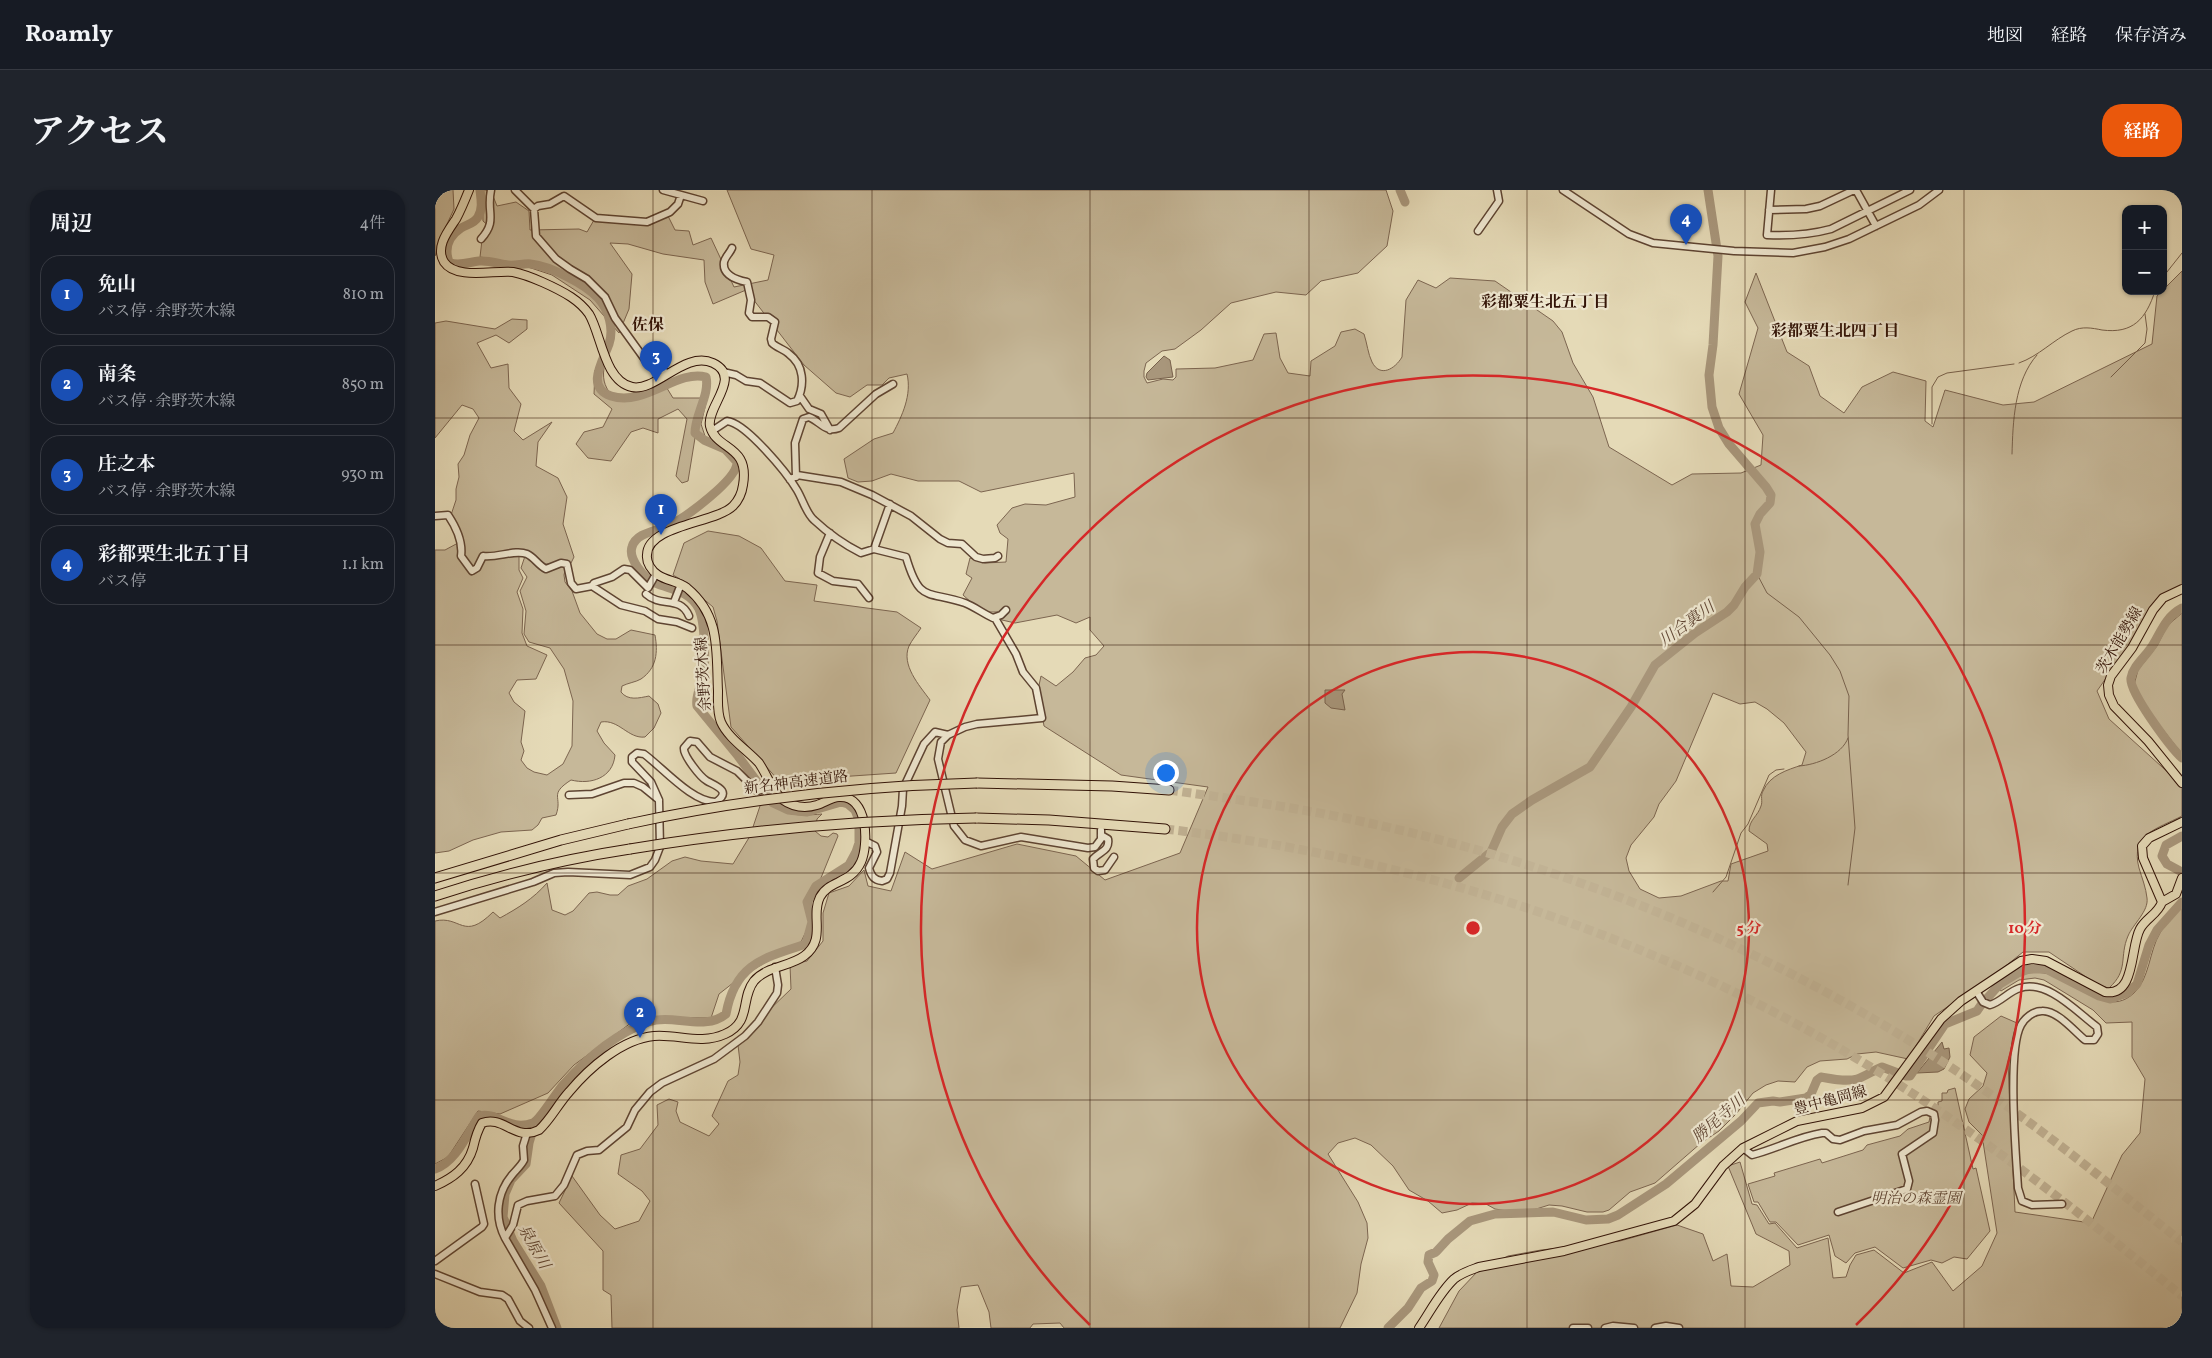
<!DOCTYPE html>
<html lang="ja">
<meta charset="utf-8">
<style>
body{margin:0;font-family:Vollkorn,"Noto Serif JP",serif;background:#20242c;color:#f1f3f6}
.controls{position:absolute;right:15px;top:15px;display:grid;overflow:hidden;border-radius:10px;box-shadow:0 1px 4px #0004}
.controls button{width:45px;height:45px;display:grid;place-items:center;padding:0;border:0;border-bottom:1px solid #363941;background:#171b24;color:#f1f3f6;font:25px sans-serif}
.you{position:absolute;left:730px;top:582px;width:18px;height:18px;margin:-12px;border:4px solid #fff;border-radius:50%;background:#1a73e8;box-shadow:0 0 0 8px #1a73e833}
.badge{display:grid;place-items:center;width:32px;height:32px;border-radius:50%;background:#ea580c;color:#fff;font-size:16px;font-weight:700}
.pin{position:absolute;translate:-50% -41px;filter:drop-shadow(0 1px 2px #0008)}
.pin::after{content:'';position:absolute;top:26px;width:18px;height:15px;background:inherit;clip-path:polygon(0 0,100% 0,50% 100%)}
.list{margin:0;padding:0;list-style:none}
h2{display:flex;justify-content:space-between;align-items:center;height:65px;margin:0;padding:0 20px;font-size:21px}
h2 small{font-size:16px;font-weight:400;color:#9ea1a6}
.list li{display:grid;grid-template-columns:32px 1fr auto;gap:15px;align-items:center;box-sizing:border-box;height:80px;margin:0 10px 10px;padding:0 10px;border:1px solid #363941;border-radius:20px}
.list b{display:block;font-size:19px;white-space:nowrap}
.list p{margin:0;font-size:16px;white-space:nowrap;color:#9ea1a6}
.list em{font-size:16px;font-style:normal;color:#9ea1a6}
.map{position:relative;flex:none;width:1747px;height:1138px;overflow:hidden;border-radius:20px}
header{display:flex;align-items:center;gap:30px;box-sizing:border-box;height:70px;padding:0 25px;background:#171b24;border-bottom:1px solid #363941}
header strong{font-size:24px}
nav{display:flex;gap:28px;margin-inline-start:auto;font-size:18px}
.intro{display:flex;align-items:center;justify-content:space-between;box-sizing:border-box;height:120px;padding:0 30px}
h1{margin:0;font-size:35px}
.button{padding:12px 22px;border-radius:20px;background:#ea580c;color:#fff;font-size:18px;font-weight:700}
main{display:flex;gap:30px;padding:0 30px}
aside{flex:1;background:#171b24;border-radius:20px;box-shadow:0 1px 4px #0004}
.map>svg:first-child{display:block}
.green{fill:#c6b899;stroke:#7c6550;fill-rule:evenodd}
.water{fill:#a8967b;stroke:#78614c}
.lines{fill:none;stroke-linecap:round;stroke-linejoin:round}
.stream{stroke:#78614c;stroke-width:1}
.river{stroke:#a8967b;stroke-width:9}
.highway-tunnel{stroke:#c1b294;stroke-width:9;stroke-dasharray:9 4.5;stroke-linecap:butt}
.minor-casing{stroke:#5e4432;stroke-width:9}
.major-casing{stroke:#311206;stroke-width:10}
.highway-casing{stroke:#311206;stroke-width:11}
.minor{stroke:#eee7d0;stroke-width:6}
.major{stroke:#e5dab7;stroke-width:8}
.highway{stroke:#e5dab7;stroke-width:9}
.highway-bridge-casing{stroke:#311206;stroke-width:11;stroke-linecap:butt}
.highway-bridge{stroke:#e5dab7;stroke-width:9}
.grid{fill:none;stroke:#311206;stroke-width:1;stroke-opacity:0.55}
.ring{fill:none;stroke:#d62828;stroke-width:2.5}
.labels{text-anchor:middle;stroke-width:4.5;stroke-linejoin:round;paint-order:stroke}
.street-label{font-size:15px;fill:#311206;stroke:#eee7d0}
.park-label{font-size:15px;font-style:italic;fill:#5e4432;stroke:#eee7d0}
.neighbourhood-label{font-size:16px;font-weight:bold;fill:#311206;stroke:#eee7d0}
.water-label{font-size:16px;font-style:italic;fill:#614735;stroke:#eee7d0}
.centre{fill:#d62828;stroke:#eee7d0;stroke-width:2.5}
.ring-label{font-size:15px;text-anchor:middle;font-weight:bold;fill:#d62828;stroke:#eee7d0;stroke-width:4.5;stroke-linejoin:round;paint-order:stroke}
</style>
<header>
<strong>Roamly</strong>
<nav><a>地図</a><a>経路</a><a>保存済み</a></nav>
</header>
<div class="intro"><h1>アクセス</h1><a class="button">経路</a></div>
<main>
<aside>
<h2>周辺<small>4件</small></h2>
<ul class="list">
<li><span class="badge" style="background:#1a4fb4">1</span><div><b>免山</b><p>バス停 · 余野茨木線</p></div><em>810 m</em></li>
<li><span class="badge" style="background:#1a4fb4">2</span><div><b>南条</b><p>バス停 · 余野茨木線</p></div><em>850 m</em></li>
<li><span class="badge" style="background:#1a4fb4">3</span><div><b>庄之本</b><p>バス停 · 余野茨木線</p></div><em>930 m</em></li>
<li><span class="badge" style="background:#1a4fb4">4</span><div><b>彩都栗生北五丁目</b><p>バス停</p></div><em>1.1 km</em></li>
</ul>
</aside>
<div class="map">
<svg width="1747" height="1138" viewBox="0 0 1747 1138">
<rect width="100%" height="100%" fill="#e5dab7"/>
<filter id="stains"><feTurbulence type="fractalNoise" baseFrequency=".004" numOctaves="4"/><feColorMatrix values="0 0 0 0 .2 0 0 0 0 .09 0 0 0 0 .02 0 0 0 .5 -.17"/></filter>
<radialGradient id="worn" r=".72"><stop offset=".6" stop-color="#630" stop-opacity="0"/><stop offset="1" stop-color="#630" stop-opacity=".3"/></radialGradient>
<path class="green" d="M0 0H18L19 19 6 47 0 66Z
M47 0H51L58 6 62 16 81 12 94 21 95 40 144 39 152 42 159 30 215 35 233 26 240 40 254 41 258 55 276 48 299 97 333 90 339 65 316 59 292 0H951L958 21 952 56 923 83 886 91 871 105 841 102 796 113 766 140 740 159 727 161 711 173 709 181V187L712 193 728 189 738 190 741 187V179L780 178 818 170 829 144 841 143 845 168 853 183 875 186 876 171 900 156 906 142 920 139 929 144C932 153 933 164 937 172 945 188 960 179 967 167L971 110 983 90 1001 98 1015 88 1060 91 1118 131 1127 142 1138 173 1158 207 1174 257 1237 295 1257 284 1306 283 1326 275 1328 245 1304 204 1323 138 1310 112 1321 83 1352 162 1374 176 1385 206 1409 223 1427 197 1458 182 1491 191 1490 231 1498 237 1510 200 1568 215 1599 212 1717 154 1722 106 1747 81V396L1725 406 1697 451 1662 501 1674 529 1747 595V626C1722 639 1695 644 1704 678 1707 688 1711 698 1712 708 1714 721 1698 734 1693 746 1684 767 1694 780 1674 798L1663 795 1614 762H1588L1562 783 1499 826 1473 869 1441 862 1422 864 1412 869 1385 871 1372 877 1360 892 1343 891 1331 895 1318 903 1301 924 1284 941 1266 953 1220 993 1195 1002 1174 1020 1168 1022H1152L1127 1016 1114 1015 1098 1020 1073 1021 1060 1019 1051 1014 1037 1013 1022 1020 1007 1023 993 1011 974 1000 958 976 936 955 920 948 903 953 893 964 923 1012 932 1033 933 1048 926 1074 922 1103 905 1138H629L625 1133 598 1134 595 1138H556L554 1122 543 1095 526 1097 522 1120 524 1138H177L176 1105 168 1100V1061L124 1013 137 986 165 1025 180 1039 204 1031 215 1011 207 1001 183 984 186 965 205 959 223 935 222 915 234 909 243 912 241 921 245 932 274 946 284 934 277 926 293 891 303 885 305 872 303 855 330 824 356 799 355 775 372 771 388 751V723L394 703 414 696 429 680 433 696 456 701 470 662 497 679 582 654 641 666 670 690 745 663 773 597 686 585 609 536 603 500 606 486 621 496 638 482 650 468 661 465 669 456 655 440V427L641 433 622 425 580 433 567 430 563 422H547L528 405 537 388 531 384 535 368 550 373 571 372 573 349 565 343 562 335 577 318 590 314 611 315 640 307 639 283 546 302 524 291H483L456 284 437 291 423 292 413 288 409 269 439 249 458 243C467 226 477 205 472 184L454 188 447 195H432L415 207 401 203 369 175 311 100 278 114 270 92 269 70 228 64 193 54 175 53 197 84 194 119 184 143 155 110 117 85 81 73 45 67 47 50 56 38 48 31ZM1278 503 1305 514 1320 512 1332 519 1349 533 1371 562 1367 575C1352 580 1335 585 1328 601 1325 606 1328 611 1326 616 1323 626 1314 630 1314 641L1332 654 1333 661 1296 674 1293 691H1286L1246 706 1224 708 1205 699 1194 681 1191 668 1196 655 1219 627 1224 614 1241 591Z
M77 129 92 130V139L74 153 61 145 42 153 56 178 73 174 74 198 86 214 79 241 88 250 117 232 103 252 101 276 123 288 132 307 128 334 139 367 136 373C128 369 121 373 113 374 106 375 98 367 92 362L49 364 38 380 27 367 16 325 21 310V299L24 287 23 274 29 265 35 245 44 228 38 219 27 215 0 248V133L11 131 60 139Z
M169 178C167 192 171 198 179 209L208 204 230 195 238 208H267L271 213 266 234 270 246 260 248 253 291 247 293 241 286 252 229 243 219 223 229V243L208 238 196 242 176 271 153 268 141 254 149 242 168 237 177 219 159 204 160 180Z
M273 341 304 346 326 358 350 391 382 395 379 411 462 422 486 438C482 444 477 450 474 456 466 475 484 495 495 510L461 583 344 591 296 537 282 431 278 417 245 389 238 385 249 353Z
M23 353 25 360 23 366 35 382 49 367 57 369 84 366V380L88 388 82 402 88 419 87 443 92 456 112 465 101 489 82 490 74 503 79 512 90 521 86 552 89 561 86 570 92 578 99 582 112 585 128 574 137 556 138 511 129 479 115 458 94 452 89 444 91 421 85 401 92 387 86 378 90 366 92 365 109 381 131 376 129 385 130 392 137 401 145 423 162 444 172 449H181L196 440 220 445C223 462 222 478 206 489 201 492 193 493 187 496L186 502C193 511 204 508 214 506L223 514 226 523 219 538 210 547C193 549 184 529 166 532L162 541 169 553 180 565C178 588 156 595 136 590 113 605 128 606 121 625L107 628 103 635 97 640 66 642 38 650 14 661 0 663V360H10Z
M1747 423V564L1715 523 1699 495 1703 480 1722 456 1732 436Z
M330 605C345 627 363 626 387 624L382 629 380 641 386 646 393 647 398 643 402 644 403 646 377 710 375 733 366 752 307 786 284 804 276 828 204 827 139 875 113 903 65 924 43 921 13 967 0 974V731C26 725 28 752 58 722L65 728C83 718 98 709 112 693L117 720 130 725 138 721 154 703 162 702 175 705H183L193 696 212 689 237 671 250 667 266 671 298 674 315 646 328 607Z
M1747 717V1138H1004L1024 1101 1042 1082 1073 1066 1106 1060 1185 1051 1242 1035 1268 1044 1278 1071 1292 1064 1296 1096 1318 1097 1355 1075 1354 1061 1321 1044 1293 976 1305 972 1317 1014 1322 1015 1334 1034 1340 1033 1362 1058 1393 1048 1398 1088 1411 1087 1415 1075 1421 1065 1439 1060 1469 1083 1497 1072 1518 1101 1547 1076 1562 1043 1547 945 1534 932 1530 919 1534 909 1548 896 1552 883 1535 865 1539 847 1566 826 1582 833 1573 872 1580 1022 1656 1033 1687 965 1705 943 1710 889 1697 867V832L1671 833 1658 820 1609 790 1600 788 1584 790 1566 801 1563 799C1624 746 1659 840 1699 803 1715 788 1714 761 1725 743 1730 733 1739 725 1747 717Z
M1520 898 1538 979 1541 978 1555 1041 1532 1069 1519 1067 1507 1073 1496 1070 1468 1078 1440 1057 1420 1063 1411 1073 1400 1066 1394 1045 1363 1055 1341 1032H1335L1323 1012H1319L1313 994 1340 986 1339 983 1385 969 1387 973 1428 960 1432 955 1465 946 1473 939 1494 932 1496 921 1503 919V912L1507 911V903H1512L1513 900Z"/>
<path class="water" d="M729 166 735 170 738 187 713 190 711 187 712 183Z
M890 500H910L907 504 910 520 896 518 890 513Z
M1507 852 1509 859 1514 858 1515 867 1509 879 1503 882 1482 883Z"/>
<g class="lines">
<path class="stream" d="M1728 87 1747 63
M1584 173C1604 166 1618 150 1637 141 1647 136 1657 138 1667 140 1698 144 1711 129 1720 101
M1676 187 1710 153 1712 139 1710 124
M1497 234V197L1503 187 1512 183 1579 174
M1577 264C1578 232 1579 191 1602 165
M1322 384 1332 403 1364 427 1395 465 1405 481 1414 506 1413 545 1420 638 1413 695
M1364 576C1381 575 1407 565 1413 548
M1278 702 1291 687 1306 643 1313 634 1334 585 1341 580 1349 579"/>
<path class="river" d="M965 0 970 12
M1747 418C1732 426 1727 439 1719 453 1713 465 1698 475 1696 488 1693 501 1736 558 1747 568
M1747 646 1731 655 1727 666 1732 674 1747 682
M1024 688 1056 662 1067 637 1077 624 1097 610 1155 577 1196 517 1220 475 1260 443 1292 422 1299 415 1310 397 1322 384 1325 362 1320 334 1325 324 1335 313 1336 305 1331 297 1294 254 1284 238 1277 217 1274 185 1278 155 1283 66 1273 0
M99 936 94 953 91 974 76 990 70 1004 68 1027 78 1051 106 1096 122 1138
M0 979C21 972 32 944 44 926 62 921 74 942 98 933 105 930 121 903 128 895 151 869 180 844 213 832 238 823 269 842 291 824 300 774 328 768 371 754L377 732 372 712 381 696 414 675 421 662 424 653V630L420 620 413 614 406 612 372 622 353 620 338 613 303 566 262 516C260 505 266 498 268 487 271 473 270 432 264 419 254 400 236 400 220 393 209 388 193 369 197 357 201 342 223 341 235 335 251 327 303 289 302 272L290 259 269 250 260 243C260 224 275 205 271 187 242 179 210 217 176 206 150 197 168 171 174 154 179 139 174 120 163 108 150 94 115 76 96 74 89 73 81 76 73 75 64 74 54 70 44 71 34 72 22 77 14 72 9 58 14 46 26 38 32 34 39 34 43 27 48 19 46 9 45 0
M953 1138 973 1118 986 1098 997 1091 999 1085 993 1072 994 1065 1001 1062 1013 1049 1035 1031 1060 1024 1118 1022 1151 1030 1173 1029 1183 1025 1231 994 1306 931 1323 913 1338 911 1345 912 1371 908 1376 904 1382 890 1386 887C1397 889 1411 892 1422 889 1429 887 1439 880 1447 877L1471 886H1475L1510 834 1542 821 1546 815 1565 794 1583 783 1594 779H1611L1664 806 1675 809 1692 803 1702 794 1714 755 1722 740 1747 712"/>
<path class="highway-tunnel" d="M734 600C799 609 865 618 929 632 1138 676 1339 760 1517 878 1597 931 1672 992 1747 1052
M730 639C975 667 1218 744 1429 873 1542 941 1645 1023 1747 1106"/>
<g class="minor-casing">
<path id="minor" d="M80 0 99 19
M228 0 268 11
M1128 0 1194 44 1218 53 1299 61 1358 63 1390 57 1414 49 1484 15 1504 0
M1336 0 1332 45C1354 46 1374 45 1396 39L1475 0
M1421 0 1441 36
M1334 20 1371 19 1385 16 1419 0
M1043 41 1064 11 1062 0
M46 49C63 30 51 23 56 0
M288 182 301 185 311 191 325 193 355 213 362 211C370 195 369 175 354 164 349 159 342 158 337 153L336 149 340 132 333 127H317L314 123 316 110 312 92C302 90 287 85 289 72 290 67 295 63 297 58
M232 183 211 171 180 128 170 107 152 89 135 79 121 69 101 46 99 19 103 16 115 14 129 6 161 28 212 32 235 22 243 14 246 5
M365 206 374 219 386 224 395 240
M277 241 292 231C311 233 352 283 362 300 368 310 371 323 379 330 394 344 408 354 426 363L439 359 471 367C485 414 492 400 530 413 540 417 549 424 558 428L566 425 571 420
M361 287 360 253 368 229 374 227C386 232 390 243 404 238L441 204 458 194
M355 290 362 285 406 292 437 305 476 326 505 349 513 353 527 354 541 367 548 369 560 368 563 366
M0 326 13 325C21 337 28 352 26 366L37 381 42 378 48 366C63 368 80 359 92 364 99 367 104 376 111 379L126 373 132 374 136 393 141 399 157 396 159 393 177 387 189 379 195 380 213 398 221 384
M395 343 385 367 383 383 398 391 423 394 434 408
M439 359 455 314
M157 396 186 415 210 421 223 429 242 432 257 438
M211 404C226 418 245 405 254 426
M239 412 246 394
M560 428 581 464 588 482 601 498 607 528 542 534 530 537 513 545 506 552 503 569 519 636 530 650 546 656 586 647 653 658 660 657 666 649V640
M134 605 157 604 189 593H199L208 597 224 610
M666 645 673 649C675 661 665 661 658 669L659 678 663 681 670 680 679 667
M432 652 440 656 442 662 434 678C436 686 439 690 447 691L452 689 455 683 467 616 468 599 489 554 500 542 513 545
M0 722 98 692 119 683 133 682 195 685 215 677 220 670 225 657 224 610 216 592 197 572V567L202 563 209 564C228 578 258 613 281 612 297 601 281 596 272 591 265 587 248 565 249 558L255 551 262 552 275 567 302 581 322 601 338 597
M1541 801 1548 812 1555 815C1566 812 1574 801 1585 798 1612 789 1642 822 1662 837L1663 844 1659 850H1650C1639 841 1622 820 1607 821 1598 821 1590 828 1586 835 1572 860 1581 966 1583 998L1587 1011 1597 1015 1627 1014
M1308 958 1317 965C1341 959 1362 947 1387 943H1391L1398 949 1405 950 1429 941 1462 935 1486 922 1492 921 1499 924 1500 930 1498 943 1467 964 1474 991 1472 999 1403 1022
M70 1048C59 1027 62 1003 77 985 81 980 86 976 89 970L88 956 92 943
M0 1071 47 1037 49 1034 40 994
M0 1084 45 1102 67 1105 73 1109 85 1131 94 1138
M117 1138 100 1100 70 1048 78 1035 83 1015 92 1011 120 1006 129 995 142 965 152 961 164 960 192 937 200 920 215 902 227 893 279 869 310 846 323 832 342 803 343 795 340 777
M1138 1138H1153
M1170 1138 1178 1136 1199 1138
M1220 1138 1231 1136 1244 1138"/>
</g>
<g class="major-casing">
<path id="major" d="M1747 399 1728 408 1718 420 1697 458 1676 486 1673 495 1674 505 1679 516 1713 551 1747 593
M1727 712 1708 668 1707 656 1714 648 1747 632
M1727 712 1741 704 1747 688
M0 996C18 988 32 978 38 958 40 949 42 941 47 933 69 925 80 952 104 940 116 929 123 914 134 902 154 878 187 849 219 846 243 844 266 855 290 844 317 832 305 809 319 791 332 776 354 777 369 766 392 749 375 726 385 707 394 690 416 694 426 672 434 654 433 605 404 607 397 607 389 613 382 615 366 620 349 615 340 601 334 592 330 582 324 573 312 560 293 548 286 532 282 523 283 511 283 501 281 461 286 426 252 398 243 391 232 391 223 385 217 381 211 373 212 365 212 335 281 333 298 316 304 310 307 302 308 295 315 254 281 261 275 236 271 217 308 187 278 173 250 160 221 202 197 197 169 191 166 143 154 124 149 117 142 111 136 107 122 98 94 85 78 82 59 80 21 90 9 72 0 57 13 41 21 29 26 20 30 10 34 0
M984 1138C995 1122 1005 1102 1019 1089 1026 1083 1036 1080 1044 1077L1129 1061 1239 1031 1260 1014 1288 976 1308 958 1362 931 1427 918 1449 907 1506 829 1526 811 1586 771 1597 769 1611 771 1670 802C1701 807 1695 757 1705 739 1711 728 1723 724 1727 712"/>
</g>
<g class="highway-casing">
<path id="highway" d="M542 593 677 596 734 600
M541 628 614 630 730 639
M0 688 126 650 193 634
M0 706C64 685 129 669 195 659"/>
</g>
<use href="#minor" class="minor"/>
<use href="#major" class="major"/>
<use href="#highway" class="highway"/>
<g class="highway-bridge-casing">
<path id="highway-bridge" d="M193 634C308 609 424 596 542 593
M195 659C310 640 425 630 541 628"/>
</g>
<use href="#highway-bridge" class="highway-bridge"/>
</g>
<path class="grid" d="M218 0V1138M437 0V1138M655 0V1138M874 0V1138M1092 0V1138M1310 0V1138M1529 0V1138M0 228H1747M0 455H1747M0 683H1747M0 910H1747"/>
<g class="ring">
<circle cx="1038" cy="738" r="276"/>
<path d="M655 1135A552 552 0 1 1 1421 1135"/>
</g>
<g class="labels">
<g class="street-label">
<text transform="translate(1684 450) rotate(-59)" y="5">茨木能勢線</text>
<text transform="translate(268 484) rotate(-94)" y="5">余野茨木線</text>
<text transform="translate(361 592) rotate(-7)" y="5">新名神高速道路</text>
<text transform="translate(1395 910) rotate(-15)" y="5">豊中亀岡線</text>
</g>
<g class="park-label">
<text x="1481" y="1013">明治の森霊園</text>
</g>
<g class="neighbourhood-label">
<text x="1110" y="117">彩都粟生北五丁目</text>
<text x="213" y="140">佐保</text>
<text x="1400" y="146">彩都粟生北四丁目</text>
</g>
<g class="water-label">
<text transform="translate(1251 433) rotate(-36)" y="6">川合裏川</text>
<text transform="translate(1283 928) rotate(-41)" y="6">勝尾寺川</text>
<text transform="translate(100 1056) rotate(61)" y="6">泉原川</text>
</g>
</g>
<circle cx="1038" cy="738" r="8" class="centre"/>
<g class="ring-label">
<text x="1314" y="743">5 分</text>
<text x="1590" y="743">10 分</text>
</g>
<rect width="100%" height="100%" filter="url(#stains)"/>
<rect width="100%" height="100%" fill="url(#worn)"/>
</svg>
<div class="controls">
<button>+</button>
<button>−</button>
</div>
<div class="you"></div>
<div class="pin badge" style="left:226px;top:345px;background:#1a4fb4">1</div>
<div class="pin badge" style="left:205px;top:848px;background:#1a4fb4">2</div>
<div class="pin badge" style="left:221px;top:192px;background:#1a4fb4">3</div>
<div class="pin badge" style="left:1251px;top:55px;background:#1a4fb4">4</div>
</div>
</main>
